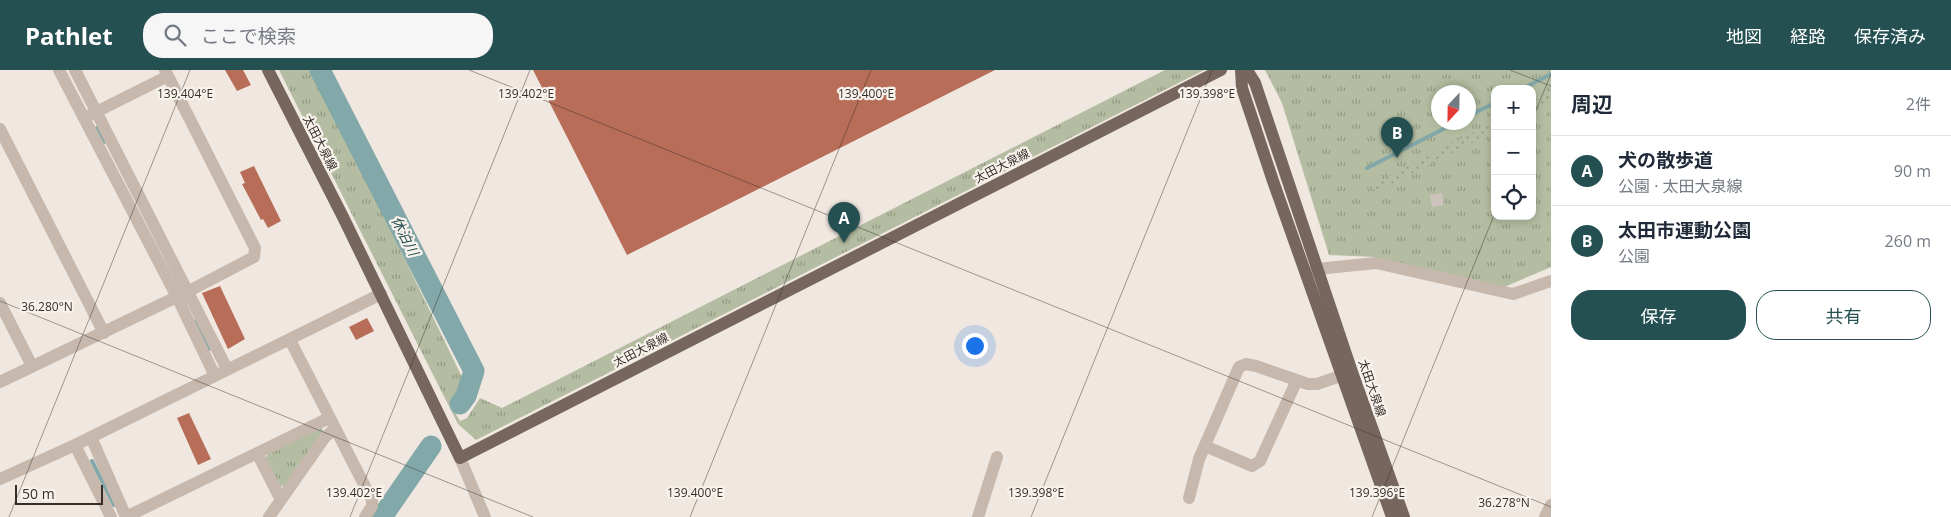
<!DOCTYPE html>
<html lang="ja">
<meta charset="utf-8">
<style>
body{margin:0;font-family:"Open Sans","Noto Sans JP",sans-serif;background:#f6f6f7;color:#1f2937}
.controls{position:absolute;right:15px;top:15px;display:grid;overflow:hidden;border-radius:10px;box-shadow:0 2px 8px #0003}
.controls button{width:45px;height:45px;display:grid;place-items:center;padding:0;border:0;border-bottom:1px solid #e0e1e3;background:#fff;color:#1f2937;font:25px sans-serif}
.compass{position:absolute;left:1431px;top:15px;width:45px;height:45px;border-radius:50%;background:#fff;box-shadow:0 2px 8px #0003;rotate:202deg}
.scale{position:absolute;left:15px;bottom:12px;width:88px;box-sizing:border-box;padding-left:5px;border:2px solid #362e2b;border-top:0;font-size:14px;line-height:18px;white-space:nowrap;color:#362e2b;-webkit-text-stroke:4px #f8f2ec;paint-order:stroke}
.you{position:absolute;left:974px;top:275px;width:18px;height:18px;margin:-12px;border:4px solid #fff;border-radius:50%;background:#1a73e8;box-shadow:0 0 0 8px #1a73e833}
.badge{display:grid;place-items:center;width:32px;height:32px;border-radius:50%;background:#255052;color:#fff;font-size:16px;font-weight:700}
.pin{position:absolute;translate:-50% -41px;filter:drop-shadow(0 1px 2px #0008)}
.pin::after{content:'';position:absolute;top:26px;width:18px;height:15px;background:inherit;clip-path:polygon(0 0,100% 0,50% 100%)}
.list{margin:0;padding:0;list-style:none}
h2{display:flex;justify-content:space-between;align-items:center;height:65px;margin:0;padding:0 20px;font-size:21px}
h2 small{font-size:16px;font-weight:400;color:#747a83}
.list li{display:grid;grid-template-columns:32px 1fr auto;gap:15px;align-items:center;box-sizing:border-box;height:70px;padding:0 20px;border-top:1px solid #e0e1e3}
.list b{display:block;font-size:19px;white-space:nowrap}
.list p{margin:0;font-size:16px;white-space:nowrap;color:#747a83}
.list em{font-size:16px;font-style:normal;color:#747a83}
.actions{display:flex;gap:10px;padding:15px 20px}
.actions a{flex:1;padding:11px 0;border:1px solid #255052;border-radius:20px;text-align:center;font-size:18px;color:#255052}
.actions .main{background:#255052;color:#fff}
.icon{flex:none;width:28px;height:28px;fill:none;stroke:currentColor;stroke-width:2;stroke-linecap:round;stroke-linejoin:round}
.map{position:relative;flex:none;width:1551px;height:447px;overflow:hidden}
header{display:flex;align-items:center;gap:30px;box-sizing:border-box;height:70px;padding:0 25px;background:#255052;color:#fff}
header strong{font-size:24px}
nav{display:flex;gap:28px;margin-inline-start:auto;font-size:18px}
.search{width:350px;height:45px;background:#f6f6f7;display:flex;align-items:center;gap:12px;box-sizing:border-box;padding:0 18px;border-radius:20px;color:#747a83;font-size:19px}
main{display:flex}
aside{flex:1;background:#fff}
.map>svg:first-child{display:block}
.park{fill:url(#park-tufts);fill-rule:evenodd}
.garden{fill:url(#garden-dots)}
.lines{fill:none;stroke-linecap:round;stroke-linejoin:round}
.stream{stroke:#82a8a9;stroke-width:4}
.river{stroke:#82a8a9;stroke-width:21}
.building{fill:#b76d57}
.minor-tunnel{stroke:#cbc3bc;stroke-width:12;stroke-dasharray:12 6;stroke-linecap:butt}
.minor{stroke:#c7b8ad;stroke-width:12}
.major{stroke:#76665e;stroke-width:12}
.ticks{fill:none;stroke:#362e2b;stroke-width:1;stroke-opacity:0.45}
.labels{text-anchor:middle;stroke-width:4.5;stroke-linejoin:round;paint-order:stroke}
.street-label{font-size:12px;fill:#362e2b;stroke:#f8f2ec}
.water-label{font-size:14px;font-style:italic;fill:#255052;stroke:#f8f2ec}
.ticks-label{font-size:12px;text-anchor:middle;fill:#362e2b;stroke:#f8f2ec;stroke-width:4.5;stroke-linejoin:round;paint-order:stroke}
</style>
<header>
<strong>Pathlet</strong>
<div class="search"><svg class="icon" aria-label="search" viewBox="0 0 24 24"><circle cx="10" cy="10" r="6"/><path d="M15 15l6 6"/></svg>ここで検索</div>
<nav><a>地図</a><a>経路</a><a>保存済み</a></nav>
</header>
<main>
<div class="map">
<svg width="1551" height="447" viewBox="0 0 1551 447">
<defs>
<pattern id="park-tufts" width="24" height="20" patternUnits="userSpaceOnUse" patternTransform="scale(1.25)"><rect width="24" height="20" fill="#b4bda1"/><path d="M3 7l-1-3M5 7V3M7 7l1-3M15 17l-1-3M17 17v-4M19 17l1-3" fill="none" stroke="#939a83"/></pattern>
<pattern id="garden-dots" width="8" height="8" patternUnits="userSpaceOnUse" patternTransform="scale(1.25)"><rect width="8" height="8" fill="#b4bda1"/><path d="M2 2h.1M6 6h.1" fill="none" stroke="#939a83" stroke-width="1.8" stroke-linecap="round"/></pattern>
</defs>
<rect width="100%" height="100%" fill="#f0e8e0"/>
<path class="park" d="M279 0H313L463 309 452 337 460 351 467 348 480 328 502 338 1165 0H1204L476 370 458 354Z
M1265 0H1551V197L1502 218 1375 187 1329 185 1282 33ZM1495 19H1532V146H1495ZM1438 22H1468V52H1438Z
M321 357 323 360 286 415 280 417 265 389 268 384Z"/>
<path class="garden" d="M1551 22V32L1532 42V32Z
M1495 51V61L1376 122 1372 115Z"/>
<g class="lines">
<path class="stream" d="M1522 19 1551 4
M1468 46 1495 33
M97 58 104 72
M1367 98 1457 52
M196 251 209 279
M92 391 114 435"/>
<path class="river" d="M320 0 474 301 466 326 460 334
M382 447 431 376"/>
</g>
<path class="building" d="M225 0H243L251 15 237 21Z
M533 0H995L627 185Z
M254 96 281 151 268 158 263 149 261 150 242 114 245 113 240 102Z
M220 216 245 269 228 279 202 223Z
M367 248 374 261 356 270 349 257Z
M189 343 211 389 198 395 177 348Z"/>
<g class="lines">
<path class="minor-tunnel" d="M1431 131 1448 128"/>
<path class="minor" d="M59 0 177 227 215 306
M75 0 227 299
M90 45 168 6
M0 59 104 263
M1309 203 1317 199 1376 193 1513 224 1551 211
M0 233 32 296
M290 270 372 430V436L365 447
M0 312 189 221 254 187 255 178 165 0
M91 367 126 447
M75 375 111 447
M1205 376 1252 396 1260 391 1297 310
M257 383 281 430
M460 388 485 447
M0 409 75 375 381 224
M1189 428 1199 389 1239 297 1246 294 1256 296 1308 314H1317L1352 302
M126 447 329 348
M269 447 325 367 335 359
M978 447 997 387
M1545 447 1551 435"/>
<path class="major" d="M268 0 343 147 460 388 1221 0
M1241 0 1242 18 1273 111 1392 447
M1247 0 1255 13 1352 302 1404 447"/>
</g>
<path class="ticks" d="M469 0 1551 437M1510 0 1551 16M1532 50 1551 4M0 231 533 447M9 447 190 0M350 447 530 0M690 447 871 0M1031 447 1212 0M1372 447 1495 143"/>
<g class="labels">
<g class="street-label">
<text transform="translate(320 73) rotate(63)" y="4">太田大泉線</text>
<text transform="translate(1002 96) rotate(-27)" y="4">太田大泉線</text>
<text transform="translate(641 280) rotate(-27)" y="4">太田大泉線</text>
<text transform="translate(1372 318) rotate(71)" y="4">太田大泉線</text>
</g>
<g class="water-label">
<text transform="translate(405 166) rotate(63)" y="5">休泊川</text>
</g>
</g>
<g class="ticks-label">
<text x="185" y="28">139.404°E</text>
<text x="526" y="28">139.402°E</text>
<text x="866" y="28">139.400°E</text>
<text x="1207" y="28">139.398°E</text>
<text x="47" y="241">36.280°N</text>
<text x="354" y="427">139.402°E</text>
<text x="695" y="427">139.400°E</text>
<text x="1036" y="427">139.398°E</text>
<text x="1377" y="427">139.396°E</text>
<text x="1504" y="437">36.278°N</text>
</g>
</svg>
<div class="controls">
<button>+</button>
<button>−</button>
<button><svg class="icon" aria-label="locate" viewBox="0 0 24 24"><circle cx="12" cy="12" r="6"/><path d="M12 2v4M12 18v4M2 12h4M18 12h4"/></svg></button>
</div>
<svg class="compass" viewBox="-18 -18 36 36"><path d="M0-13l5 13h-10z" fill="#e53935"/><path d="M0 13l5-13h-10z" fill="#747a83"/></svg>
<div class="scale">50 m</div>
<div class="you"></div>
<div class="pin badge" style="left:844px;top:173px">A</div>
<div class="pin badge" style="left:1397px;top:88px">B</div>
</div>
<aside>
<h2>周辺<small>2件</small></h2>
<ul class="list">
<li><span class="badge">A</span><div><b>犬の散歩道</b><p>公園 · 太田大泉線</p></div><em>90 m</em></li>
<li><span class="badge">B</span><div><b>太田市運動公園</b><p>公園</p></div><em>260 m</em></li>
</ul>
<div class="actions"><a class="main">保存</a><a>共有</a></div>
</aside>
</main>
